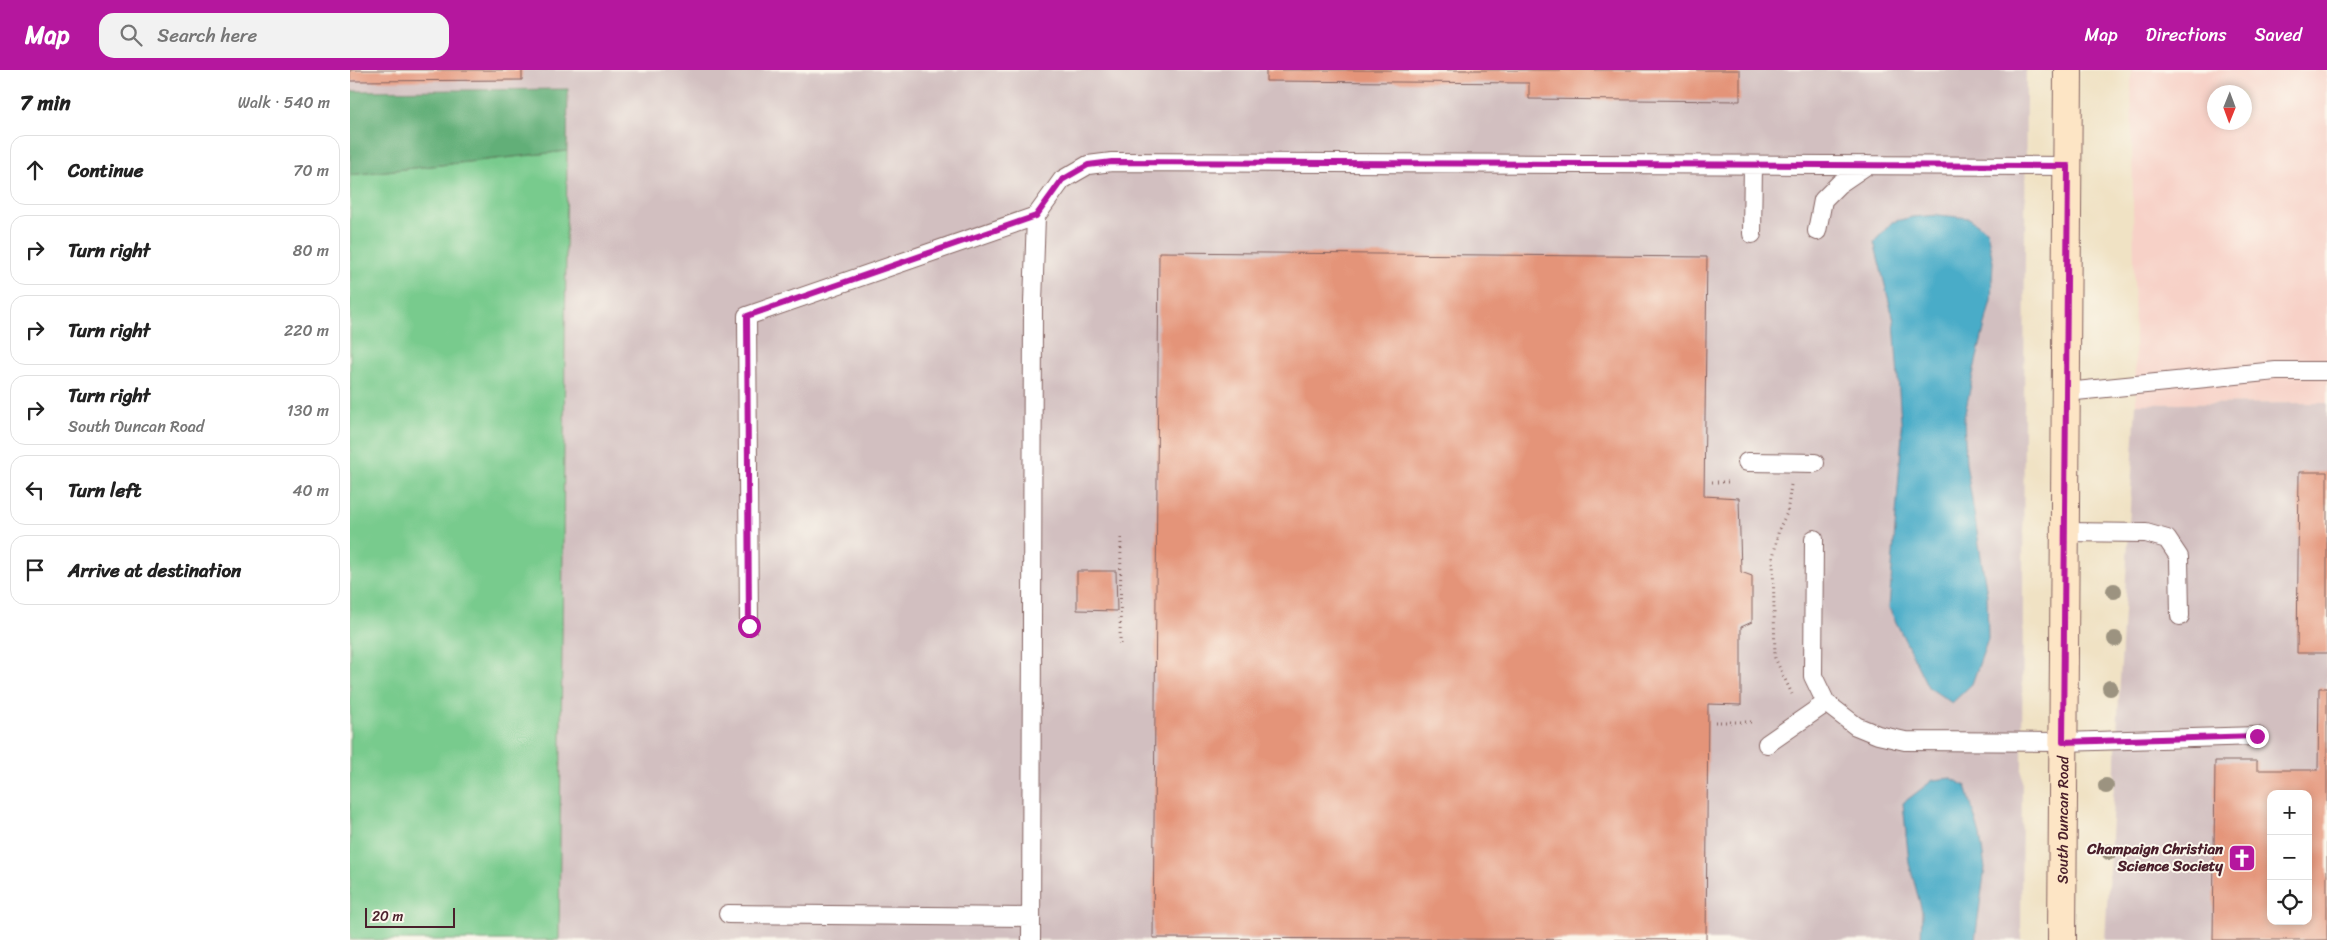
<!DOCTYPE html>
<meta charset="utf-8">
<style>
body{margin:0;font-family:Sriracha,sans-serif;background:#f2f2f2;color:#222}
.controls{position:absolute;right:15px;bottom:15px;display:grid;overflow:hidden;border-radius:10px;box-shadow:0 2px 8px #0003}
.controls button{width:45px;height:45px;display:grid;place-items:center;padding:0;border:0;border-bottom:1px solid #e0e0e0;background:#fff;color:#222;font:25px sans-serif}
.compass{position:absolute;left:1857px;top:15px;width:45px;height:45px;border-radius:50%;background:#fff;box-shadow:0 2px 8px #0003;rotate:181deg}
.scale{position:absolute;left:15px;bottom:12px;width:90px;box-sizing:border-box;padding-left:5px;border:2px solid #4a1f2b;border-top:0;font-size:14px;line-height:18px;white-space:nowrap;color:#4a1f2b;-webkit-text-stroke:4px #fbf7ec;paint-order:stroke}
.stop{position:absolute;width:15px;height:15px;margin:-11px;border:4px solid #b5179e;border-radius:50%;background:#fff}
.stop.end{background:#b5179e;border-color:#fff;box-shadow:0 1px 5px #0008}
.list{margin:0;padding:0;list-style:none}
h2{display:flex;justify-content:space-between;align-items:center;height:65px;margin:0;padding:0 20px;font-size:21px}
h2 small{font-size:16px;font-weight:400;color:#767676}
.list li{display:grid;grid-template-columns:32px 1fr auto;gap:15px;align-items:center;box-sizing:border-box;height:70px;margin:0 10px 10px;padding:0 10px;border:1px solid #e0e0e0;border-radius:15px}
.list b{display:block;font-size:19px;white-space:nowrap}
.list p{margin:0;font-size:16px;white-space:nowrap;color:#767676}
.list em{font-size:16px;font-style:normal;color:#767676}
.icon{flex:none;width:28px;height:28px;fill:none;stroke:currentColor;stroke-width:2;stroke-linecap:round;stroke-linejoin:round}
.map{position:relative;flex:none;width:1977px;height:870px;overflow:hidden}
header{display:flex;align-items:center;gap:30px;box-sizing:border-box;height:70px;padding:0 25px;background:#b5179e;color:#fff}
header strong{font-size:24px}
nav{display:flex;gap:28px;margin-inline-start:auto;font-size:18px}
.search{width:350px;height:45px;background:#f2f2f2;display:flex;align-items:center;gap:12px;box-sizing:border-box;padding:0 18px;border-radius:15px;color:#767676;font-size:19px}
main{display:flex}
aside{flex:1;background:#fff}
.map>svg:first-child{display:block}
.built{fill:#f7d1c7;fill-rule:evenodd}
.industrial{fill:#d2bfc0;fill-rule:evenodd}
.green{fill:#78cb8d;stroke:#61755c}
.forest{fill:#62af78;stroke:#566752}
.water{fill:#49acc8;stroke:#4a667a}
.building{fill:#e49479;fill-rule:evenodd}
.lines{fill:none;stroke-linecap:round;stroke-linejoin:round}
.service-casing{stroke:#846361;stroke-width:20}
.secondary-casing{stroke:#846361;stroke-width:30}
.path{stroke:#846361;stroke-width:3;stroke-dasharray:1 4;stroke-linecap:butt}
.service{stroke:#fff;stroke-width:18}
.secondary{stroke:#fde5c5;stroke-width:28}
.tree{fill:#9c9380}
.route{stroke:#b5179e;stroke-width:6}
.labels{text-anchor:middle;stroke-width:4;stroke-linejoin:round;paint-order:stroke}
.street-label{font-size:15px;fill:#4a1f2b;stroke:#fbf7ec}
.poi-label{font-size:15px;font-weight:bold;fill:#4a1f2b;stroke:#fbf7ec;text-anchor:end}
</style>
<header>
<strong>Map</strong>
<div class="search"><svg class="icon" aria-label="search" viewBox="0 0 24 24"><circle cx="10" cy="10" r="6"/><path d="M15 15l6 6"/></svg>Search here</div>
<nav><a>Map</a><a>Directions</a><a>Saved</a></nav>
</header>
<main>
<aside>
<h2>7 min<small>Walk · 540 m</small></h2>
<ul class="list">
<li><svg class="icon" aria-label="ahead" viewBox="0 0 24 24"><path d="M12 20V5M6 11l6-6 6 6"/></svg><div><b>Continue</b></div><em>70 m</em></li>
<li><svg class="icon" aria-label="right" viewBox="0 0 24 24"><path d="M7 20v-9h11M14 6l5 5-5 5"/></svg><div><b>Turn right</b></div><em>80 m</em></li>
<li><svg class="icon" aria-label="right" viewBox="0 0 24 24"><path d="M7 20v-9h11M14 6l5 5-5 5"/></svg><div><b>Turn right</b></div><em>220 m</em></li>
<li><svg class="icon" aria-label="right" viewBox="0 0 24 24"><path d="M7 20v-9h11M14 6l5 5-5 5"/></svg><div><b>Turn right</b><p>South Duncan Road</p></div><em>130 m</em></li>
<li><svg class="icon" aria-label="left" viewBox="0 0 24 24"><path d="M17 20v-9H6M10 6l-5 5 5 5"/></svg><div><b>Turn left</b></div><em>40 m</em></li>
<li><svg class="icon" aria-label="arrive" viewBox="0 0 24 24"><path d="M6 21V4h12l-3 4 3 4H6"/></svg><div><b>Arrive at destination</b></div></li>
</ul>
</aside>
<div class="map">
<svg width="1977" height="870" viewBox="0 0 1977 870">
<rect width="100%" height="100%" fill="#fbf7ec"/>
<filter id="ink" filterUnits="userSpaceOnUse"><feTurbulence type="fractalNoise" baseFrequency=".02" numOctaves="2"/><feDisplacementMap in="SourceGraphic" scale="10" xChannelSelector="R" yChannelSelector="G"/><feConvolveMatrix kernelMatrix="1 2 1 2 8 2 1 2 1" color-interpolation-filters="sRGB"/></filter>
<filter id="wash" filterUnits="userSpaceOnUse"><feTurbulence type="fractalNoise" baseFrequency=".0096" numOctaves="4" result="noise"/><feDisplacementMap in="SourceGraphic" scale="20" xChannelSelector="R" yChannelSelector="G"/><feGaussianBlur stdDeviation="1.12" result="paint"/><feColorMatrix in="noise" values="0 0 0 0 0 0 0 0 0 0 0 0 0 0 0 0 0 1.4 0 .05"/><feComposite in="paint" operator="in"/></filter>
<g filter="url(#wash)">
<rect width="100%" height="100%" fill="#f0e2c4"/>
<path class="built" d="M1781 0H1977V333L1786 334ZM1864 22H1894V52H1864Z"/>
<path class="industrial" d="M0 0H1676L1671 870H209L218 19 0 21Z
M1977 333V870H1755L1786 334ZM1921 724H1958V851H1921Z"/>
<path class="green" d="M217 81 209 870H0V105Z"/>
<path class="forest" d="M218 19 217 81 0 105V21Z"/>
<path class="water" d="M1589 145 1619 148 1637 161 1643 192 1641 230 1624 300 1614 348 1616 393 1637 524 1638 569 1622 614 1602 633 1578 617 1539 538 1552 365 1544 251 1524 172 1542 152 1562 147Z
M1601 708 1616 716 1630 765 1635 798 1625 870H1571L1572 841 1559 793 1553 733 1583 710Z"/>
<g id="blocks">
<path class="building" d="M0 0H172V10L0 11Z
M916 0H1390V31L1179 29V13L916 11Z
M809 182 1357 187 1354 426 1389 428 1391 502 1402 506V552L1391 557V635L1358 634 1356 870 803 868Z
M1949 402H1977V583H1947Z
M727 501H766L767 541 727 540Z
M1969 618H1977V870H1863L1865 691H1907V700H1968ZM1921 724H1958V851H1921Z"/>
</g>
</g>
<g filter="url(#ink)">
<use href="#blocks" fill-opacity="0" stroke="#846361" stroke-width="1"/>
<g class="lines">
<g class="service-casing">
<path id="service" d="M1467 161 1473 130 1489 114 1517 95
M1402 164 1403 95
M1716 322 1926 301H1977
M1397 392 1465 393
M1715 462 1796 463 1817 469 1829 487 1830 546
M1464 469 1463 606 1476 633 1506 656 1528 665 1555 671 1713 672 1907 666
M399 556 397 246 686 146
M1417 674 1476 633
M378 844 681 847
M681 870 683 233 686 146 712 110 738 95 762 92 1718 96"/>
</g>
<g class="secondary-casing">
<g id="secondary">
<path id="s1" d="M1712 870 1718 0"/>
</g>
</g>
<path class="path" d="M1362 412H1382
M1441 415 1437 443 1429 459 1423 488 1425 588 1442 624
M770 574 771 468
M1365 652H1404"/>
<use href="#service" class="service"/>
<use href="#secondary" class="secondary"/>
</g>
<g class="tree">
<circle cx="1764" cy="521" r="8"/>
<circle cx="1765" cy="569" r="8"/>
<circle cx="1760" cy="618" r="8"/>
<circle cx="1756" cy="716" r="8"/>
<circle cx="1759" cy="782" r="8"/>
</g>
</g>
<g class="lines" filter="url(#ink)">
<path class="route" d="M399 556 397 246 686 146 712 110 738 95 762 92 1718 96 1713 672 1907 666"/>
</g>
<defs>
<g id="church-square" transform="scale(1.4375)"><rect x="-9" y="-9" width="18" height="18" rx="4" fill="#b5179e" stroke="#fbf7ec"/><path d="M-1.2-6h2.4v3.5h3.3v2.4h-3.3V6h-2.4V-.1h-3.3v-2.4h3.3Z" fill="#fff"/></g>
</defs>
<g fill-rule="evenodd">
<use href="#church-square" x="1892" y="788"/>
</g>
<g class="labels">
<g class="street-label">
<text dy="5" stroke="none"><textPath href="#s1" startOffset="120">South Duncan Road</textPath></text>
</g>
<g class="poi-label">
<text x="1873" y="784">Champaign Christian<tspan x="1873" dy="17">Science Society</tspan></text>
</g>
</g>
</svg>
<div class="controls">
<button>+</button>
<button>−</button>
<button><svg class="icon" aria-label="locate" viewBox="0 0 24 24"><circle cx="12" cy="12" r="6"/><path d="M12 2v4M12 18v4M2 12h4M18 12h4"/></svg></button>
</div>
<svg class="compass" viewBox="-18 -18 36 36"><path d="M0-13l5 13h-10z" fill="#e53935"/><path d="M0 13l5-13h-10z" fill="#767676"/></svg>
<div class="scale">20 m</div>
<div class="stop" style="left:399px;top:556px"></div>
<div class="stop end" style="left:1907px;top:666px"></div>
</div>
</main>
